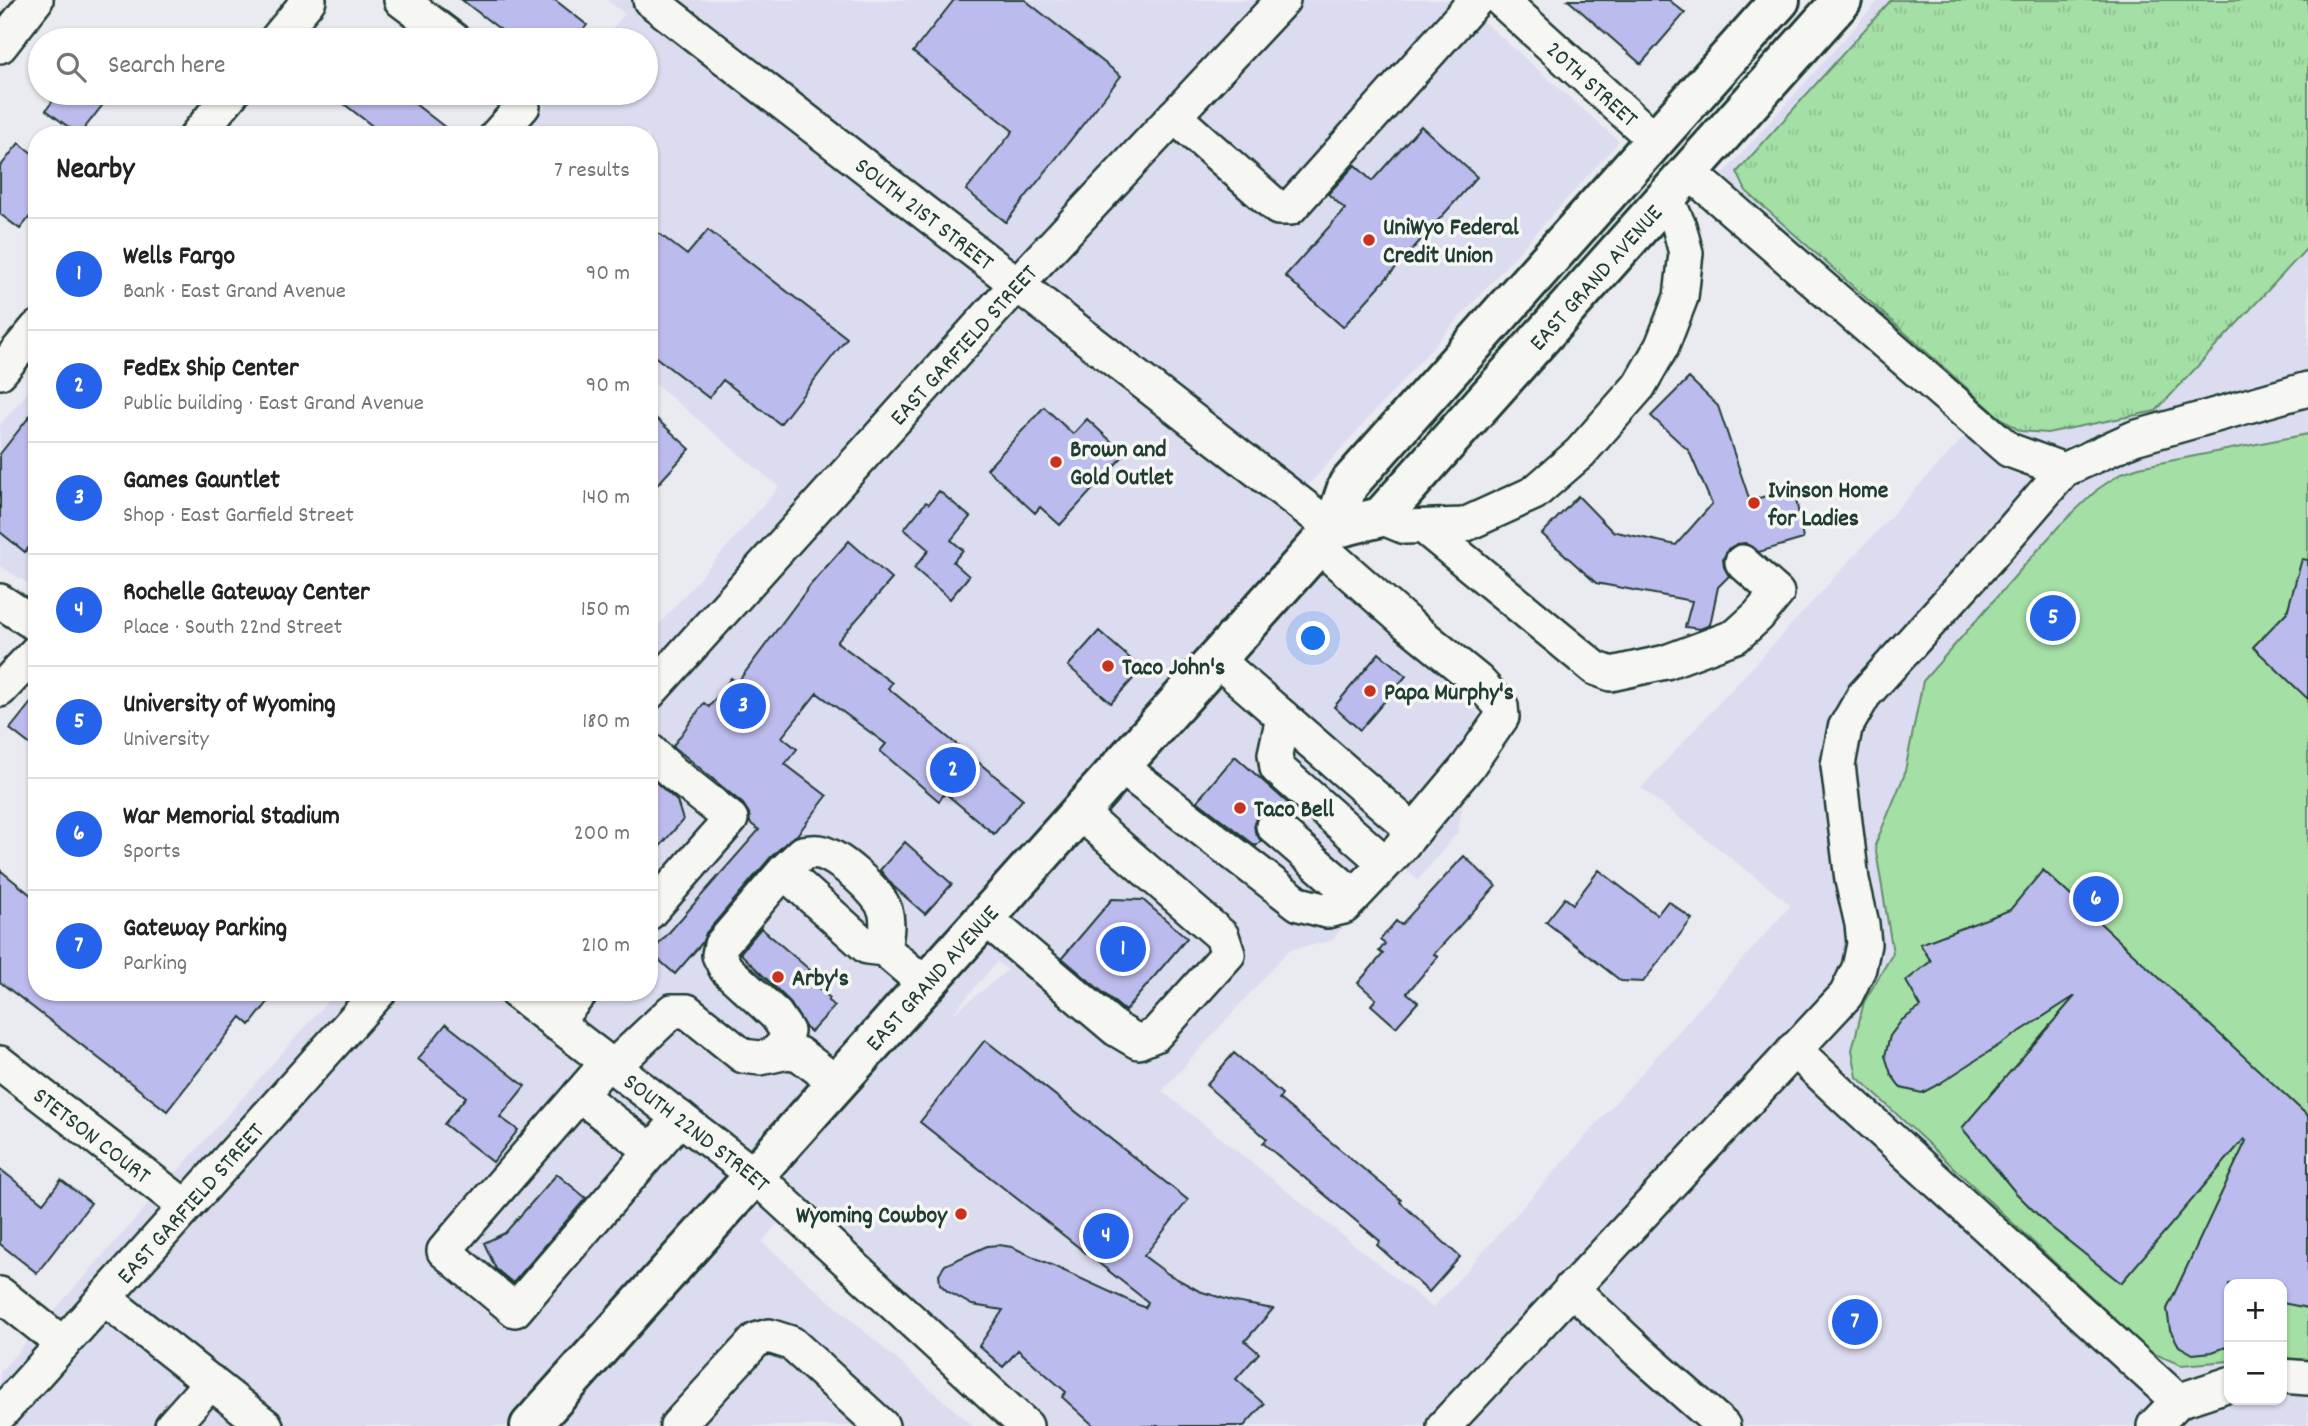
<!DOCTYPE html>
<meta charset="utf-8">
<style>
body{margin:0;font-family:Dekko,sans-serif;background:#f6f6f6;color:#222}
.controls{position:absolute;right:21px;bottom:21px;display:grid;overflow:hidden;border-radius:14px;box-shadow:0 2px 5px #0004}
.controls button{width:63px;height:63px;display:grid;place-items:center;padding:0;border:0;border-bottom:2px solid #e0e0e0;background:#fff;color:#222;font:35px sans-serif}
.you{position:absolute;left:1314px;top:639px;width:24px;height:24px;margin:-18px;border:5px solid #fff;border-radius:50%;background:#1a73e8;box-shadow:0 0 0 10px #1a73e833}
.badge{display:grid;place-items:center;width:46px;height:46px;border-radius:50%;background:#2563eb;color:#fff;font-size:23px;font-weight:700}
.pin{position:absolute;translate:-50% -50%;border:4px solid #fff;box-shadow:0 2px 7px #0006}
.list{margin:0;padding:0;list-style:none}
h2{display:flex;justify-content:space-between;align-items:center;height:91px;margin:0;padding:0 28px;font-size:30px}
h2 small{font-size:23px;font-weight:400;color:#767676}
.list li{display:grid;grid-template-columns:46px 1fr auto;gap:21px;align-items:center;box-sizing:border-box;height:112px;padding:0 28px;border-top:2px solid #e0e0e0}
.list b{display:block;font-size:26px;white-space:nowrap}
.list p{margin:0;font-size:23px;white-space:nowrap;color:#767676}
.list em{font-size:23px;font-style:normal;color:#767676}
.icon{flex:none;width:38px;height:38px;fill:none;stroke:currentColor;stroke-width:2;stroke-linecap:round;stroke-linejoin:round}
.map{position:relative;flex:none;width:2308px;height:1426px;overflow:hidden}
.search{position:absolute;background:#fff;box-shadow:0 2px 5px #0004;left:28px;top:28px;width:630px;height:77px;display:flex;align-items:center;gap:18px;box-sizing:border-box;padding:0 24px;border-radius:38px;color:#767676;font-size:26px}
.panel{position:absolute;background:#fff;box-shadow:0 2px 5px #0004;left:28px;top:126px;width:630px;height:875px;border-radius:28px}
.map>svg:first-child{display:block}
.built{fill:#dcdcf0;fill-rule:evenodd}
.grass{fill:url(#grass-tufts);stroke:#628e6c;stroke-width:2}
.garden{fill:#a4dfa5;stroke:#628e6c;stroke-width:2}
.building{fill:#bcbbed;stroke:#1f3d34;stroke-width:2}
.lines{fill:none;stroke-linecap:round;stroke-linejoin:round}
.minor-casing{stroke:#1f3d34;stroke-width:38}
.major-casing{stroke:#1f3d34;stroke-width:44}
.minor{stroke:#f6f6f2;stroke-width:33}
.major{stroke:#f6f6f2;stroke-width:38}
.poi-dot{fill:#c8321e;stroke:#f6f6f2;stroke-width:2.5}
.labels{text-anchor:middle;stroke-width:7;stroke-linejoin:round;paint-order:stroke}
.street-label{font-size:24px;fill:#1f3d34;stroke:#f6f6f2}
.poi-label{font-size:24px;font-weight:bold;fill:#1f3d34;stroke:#f6f6f2;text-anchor:start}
</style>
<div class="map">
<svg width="2308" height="1426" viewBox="0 0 2308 1426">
<defs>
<pattern id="grass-tufts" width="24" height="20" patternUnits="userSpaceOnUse" patternTransform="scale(1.75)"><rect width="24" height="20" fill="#a4dfa5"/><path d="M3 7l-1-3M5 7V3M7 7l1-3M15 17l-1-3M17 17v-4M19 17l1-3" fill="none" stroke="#8dc08f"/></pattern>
</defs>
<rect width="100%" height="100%" fill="#eaeaf1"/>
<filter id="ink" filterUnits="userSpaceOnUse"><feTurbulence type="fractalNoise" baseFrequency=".0143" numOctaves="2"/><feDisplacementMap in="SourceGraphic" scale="14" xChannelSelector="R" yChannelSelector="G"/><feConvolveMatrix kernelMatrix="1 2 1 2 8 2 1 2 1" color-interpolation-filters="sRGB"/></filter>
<g filter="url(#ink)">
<path class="built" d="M607 0H1459L1619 141 1285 511 1446 645 1454 682 1496 736 1468 771 1458 832 1418 880 1398 864 1331 941 1289 950 1162 1091 1433 1308 1791 905 1641 788 1984 415 1722 175 1879 0H2308V1426H1026L790 1208 762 1242 973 1426H0V1372L336 992H649V636L779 487 649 379V135H521L557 93H646V40H602L625 14ZM997 962 1008 970 954 1013V1012ZM2229 1284H2282V1400H2229Z
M37 381V589L0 566V425Z"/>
<path class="grass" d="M1891 0H2308V247L2156 411 2047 433 2020 431 1997 415 1746 191 1737 172Z"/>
<path class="garden" d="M2308 434V1372L2282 1368V1284H2229V1361L2181 1365 2150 1352 1857 1077 1852 1050 1864 1002 1893 953 1875 845 1904 776 1923 681 2059 526 2098 489 2122 473 2139 467Z"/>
<path class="building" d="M462 0H555L587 25 575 40H514Z
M954 0H1025L1121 76 1006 222 966 190 1013 131 913 52Z
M1568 0H1669L1685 13 1641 64Z
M59 93H112L79 135 46 110Z
M330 93H401L455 135H384Z
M1421 126 1477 177 1343 327 1285 276 1345 209 1328 194 1355 165 1372 181Z
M19 143 37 157V208L20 229 0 214V167Z
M649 226 687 255 708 230 847 338 780 424 723 380 709 398 649 352Z
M1689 378 1718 406 1750 501 1794 487 1803 539 1759 552 1745 543 1737 544 1728 549 1723 559 1724 567 1729 576 1718 587 1710 625 1700 629 1685 627 1692 601 1596 583 1542 534 1578 496 1612 531 1676 545 1712 504 1689 451 1651 416Z
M37 407V538L25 552 0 532V454Z
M1044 407 1073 434 1087 419 1125 454 1060 525 1040 507 1035 513 987 469Z
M649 412 690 449 649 494Z
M939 491 970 517 951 540 963 550 953 562 969 576 950 599 914 568 929 550 904 529 926 502 929 504Z
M849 541 892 579 837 642 892 683 888 688 1023 799 994 834 945 793 939 801 880 751 886 744 817 693 782 737 797 749 785 764 827 796 797 835 790 839 770 858 706 933 702 943 675 974 651 953 759 830 750 823 749 813 743 804 673 746 704 703 709 707 731 678 737 683 812 583Z
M2302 559 2308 560V699L2253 647 2287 612Z
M1099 631 1142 669 1111 703 1068 666Z
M1379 653 1406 676 1360 730 1334 707Z
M37 695V750L10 729Z
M1235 756 1290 805 1286 811 1277 807 1267 808 1258 814 1254 823 1255 832 1261 841 1256 846 1197 801Z
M650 777 677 801 683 820 649 859Z
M905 842 952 884 925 914 893 886 880 870Z
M1464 856 1496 886 1434 954 1438 957 1407 993 1418 1002 1396 1027 1371 1005 1376 999 1358 983 1383 954 1379 951 1385 944 1380 940 1396 921 1401 925Z
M0 870 37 900V992H276L250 1025 241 1017 167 1111 0 982Z
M1599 870 1657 915 1668 901 1692 919 1643 982 1621 981 1546 922 1565 898 1573 904Z
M2043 870 2308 1116V1308L2282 1303V1284H2229V1346L2212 1352 2193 1354 2179 1346 2170 1330 2167 1309 2246 1141 2244 1139 2121 1283 2047 1224 2016 1193 1962 1128 2075 996 1939 1084 1922 1093 1901 1088 1891 1074 1885 1056 1890 1036 1902 1020 1921 1007 1906 981 1931 961 1920 944 2010 910Z
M1112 899 1143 900 1187 938 1125 1011 1062 958Z
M761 928 810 970 806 974 819 985 817 987 830 998 828 1001 835 1006 811 1032 806 1028 789 1001 740 953Z
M446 1024 525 1086 500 1117 518 1130 493 1162 444 1124 466 1097 418 1059Z
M985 1040 1188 1200 1144 1256 1168 1274 1199 1291 1235 1302 1273 1309 1245 1341 1259 1353 1236 1379 1264 1404 1244 1426H1094L1062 1397 1066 1392 1018 1350 1003 1367 979 1346 1003 1310 972 1305 947 1291 940 1284 939 1274 945 1265 987 1246 999 1245 1012 1247 1145 1308 1148 1302 920 1122Z
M1234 1053 1282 1094 1279 1099 1401 1200 1400 1202 1460 1257 1429 1292 1377 1245 1380 1241 1263 1143 1267 1139 1206 1085Z
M0 1169 43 1203 61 1180 91 1203 37 1273 0 1244Z
M557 1174 586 1198 513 1283 496 1269 484 1243 505 1233Z"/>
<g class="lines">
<g class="minor-casing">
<g id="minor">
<path d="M401 0 454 40"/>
<path id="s1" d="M650 0 1333 529"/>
<path id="s2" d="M1501 0 1655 140"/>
<path d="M276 40 309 0"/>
<path d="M0 46 36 0"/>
<path d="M1174 116 1278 208H1290L1476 0"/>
<path d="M197 135 232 93"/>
<path d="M497 135 523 106 516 93"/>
<path d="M1688 171 2009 450 2064 470"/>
<path d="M0 372 37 328"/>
<path d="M1381 517 1405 527 1464 525 1534 493 1580 453 1639 386 1662 346 1681 297 1686 253 1679 226 1666 197"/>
<path d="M1424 527 1595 668 1611 674 1666 662 1736 636 1758 616 1777 593 1742 562"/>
<path d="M0 601 37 625"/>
<path d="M1216 659 1414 831"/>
<path d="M0 690 37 651"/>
<path id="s3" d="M649 693 1017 284 1283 0"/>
<path d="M1283 717 1275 754 1277 768 1385 863"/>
<path d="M649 750 672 772 731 819 649 913"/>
<path d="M1120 766 1299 904 1327 911 1344 907 1398 850 1468 766 1502 717 1501 706 1478 681 1408 624 1318 545"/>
<path d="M1273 826 1354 896"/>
<path d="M795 882 867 947 884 949 925 984"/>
<path d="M985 918 1116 1029 1138 1042 1155 1035 1228 954 1222 936 1079 812"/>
<path id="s4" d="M516 992 754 1175 1026 1426"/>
<path d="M555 1023 581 992"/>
<path d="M1794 1049 1848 1100 2178 1401 2154 1426"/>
<path d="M775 1053 784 1044 787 1031 776 1015 726 969 719 955 721 945 785 870 803 853C808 852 814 851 819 852 838 855 879 892 885 910 889 923 886 937 884 949"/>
<path id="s5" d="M0 1063 186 1207"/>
<path d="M607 1063 444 1251 515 1310 680 1118"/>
<path d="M613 1067 672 1011H687L743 1056 760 1058 788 1052 799 1054 837 1083"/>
<path d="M579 1095 652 1151"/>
<path d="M1571 1288 1638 1351 1723 1426"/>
<path d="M0 1294 63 1344"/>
<path d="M104 1298 266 1426"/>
<path d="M2282 1376 2308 1378"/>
<path d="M2178 1401 2229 1384"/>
<path id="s6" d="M0 1414 379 992"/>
<path d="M172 1426 211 1382"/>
<path d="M677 1426 756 1340 769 1336 791 1343 882 1426"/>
<path d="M1444 1426 1846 995 1859 968 1864 944 1862 924 1852 880 1838 765 1845 728 1864 695 1990 556 2064 470 2134 438 2308 389"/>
</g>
</g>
<g class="major-casing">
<g id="major">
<path id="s7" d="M1333 529 1381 517 1842 0"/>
<path id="s8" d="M530 1426 1333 529 1348 485 1780 0"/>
</g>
</g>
<use href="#minor" class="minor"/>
<use href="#major" class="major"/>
</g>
</g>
<g class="poi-dot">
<circle cx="1369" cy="240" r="7"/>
<circle cx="1056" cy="462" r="7"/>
<circle cx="1754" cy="503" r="7"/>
<circle cx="1108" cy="666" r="7"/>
<circle cx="1370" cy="691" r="7"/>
<circle cx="1240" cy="808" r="7"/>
<circle cx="778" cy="977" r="7"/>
<circle cx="961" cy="1214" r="7"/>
</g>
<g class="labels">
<g class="street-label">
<text dy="8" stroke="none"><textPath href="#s2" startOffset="124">20TH STREET</textPath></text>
<text dy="8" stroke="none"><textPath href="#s1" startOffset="348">SOUTH 21ST STREET</textPath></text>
<text dy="8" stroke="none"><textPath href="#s7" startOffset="371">EAST GRAND AVENUE</textPath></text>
<text dy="8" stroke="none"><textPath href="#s3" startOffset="469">EAST GARFIELD STREET</textPath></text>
<text dy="8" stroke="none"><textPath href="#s8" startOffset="602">EAST GRAND AVENUE</textPath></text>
<text dy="8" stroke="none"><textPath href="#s4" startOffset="229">SOUTH 22ND STREET</textPath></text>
<text dy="8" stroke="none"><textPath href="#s5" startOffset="117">STETSON COURT</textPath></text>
<text dy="8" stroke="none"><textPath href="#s6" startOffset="284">EAST GARFIELD STREET</textPath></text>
</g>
<g class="poi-label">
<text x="1383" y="234">UniWyo Federal<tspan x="1383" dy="28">Credit Union</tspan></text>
<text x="1070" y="456">Brown and<tspan x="1070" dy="28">Gold Outlet</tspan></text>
<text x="1768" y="497">Ivinson Home<tspan x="1768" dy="28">for Ladies</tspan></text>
<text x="1122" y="674">Taco John's</text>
<text x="1384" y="699">Papa Murphy's</text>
<text x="1254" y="816">Taco Bell</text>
<text x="792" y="985">Arby's</text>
<text x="947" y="1222" text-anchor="end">Wyoming Cowboy</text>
</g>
</g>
</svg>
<div class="controls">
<button>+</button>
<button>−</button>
</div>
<div class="you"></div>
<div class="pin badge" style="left:1123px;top:949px">1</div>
<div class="pin badge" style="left:953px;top:770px">2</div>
<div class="pin badge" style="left:743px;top:706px">3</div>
<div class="pin badge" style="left:1106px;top:1236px">4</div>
<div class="pin badge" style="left:2053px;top:618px">5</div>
<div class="pin badge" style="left:2096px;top:899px">6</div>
<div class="pin badge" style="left:1855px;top:1322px">7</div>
<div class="search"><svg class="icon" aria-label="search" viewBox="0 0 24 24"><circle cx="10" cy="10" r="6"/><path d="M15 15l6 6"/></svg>Search here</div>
<section class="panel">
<h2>Nearby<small>7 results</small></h2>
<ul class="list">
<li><span class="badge">1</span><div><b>Wells Fargo</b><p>Bank · East Grand Avenue</p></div><em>90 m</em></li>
<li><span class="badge">2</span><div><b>FedEx Ship Center</b><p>Public building · East Grand Avenue</p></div><em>90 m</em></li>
<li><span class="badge">3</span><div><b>Games Gauntlet</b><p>Shop · East Garfield Street</p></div><em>140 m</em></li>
<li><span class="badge">4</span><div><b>Rochelle Gateway Center</b><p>Place · South 22nd Street</p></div><em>150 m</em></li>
<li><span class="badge">5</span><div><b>University of Wyoming</b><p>University</p></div><em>180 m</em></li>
<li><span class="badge">6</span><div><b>War Memorial Stadium</b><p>Sports</p></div><em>200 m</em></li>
<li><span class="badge">7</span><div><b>Gateway Parking</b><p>Parking</p></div><em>210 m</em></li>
</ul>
</section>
</div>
